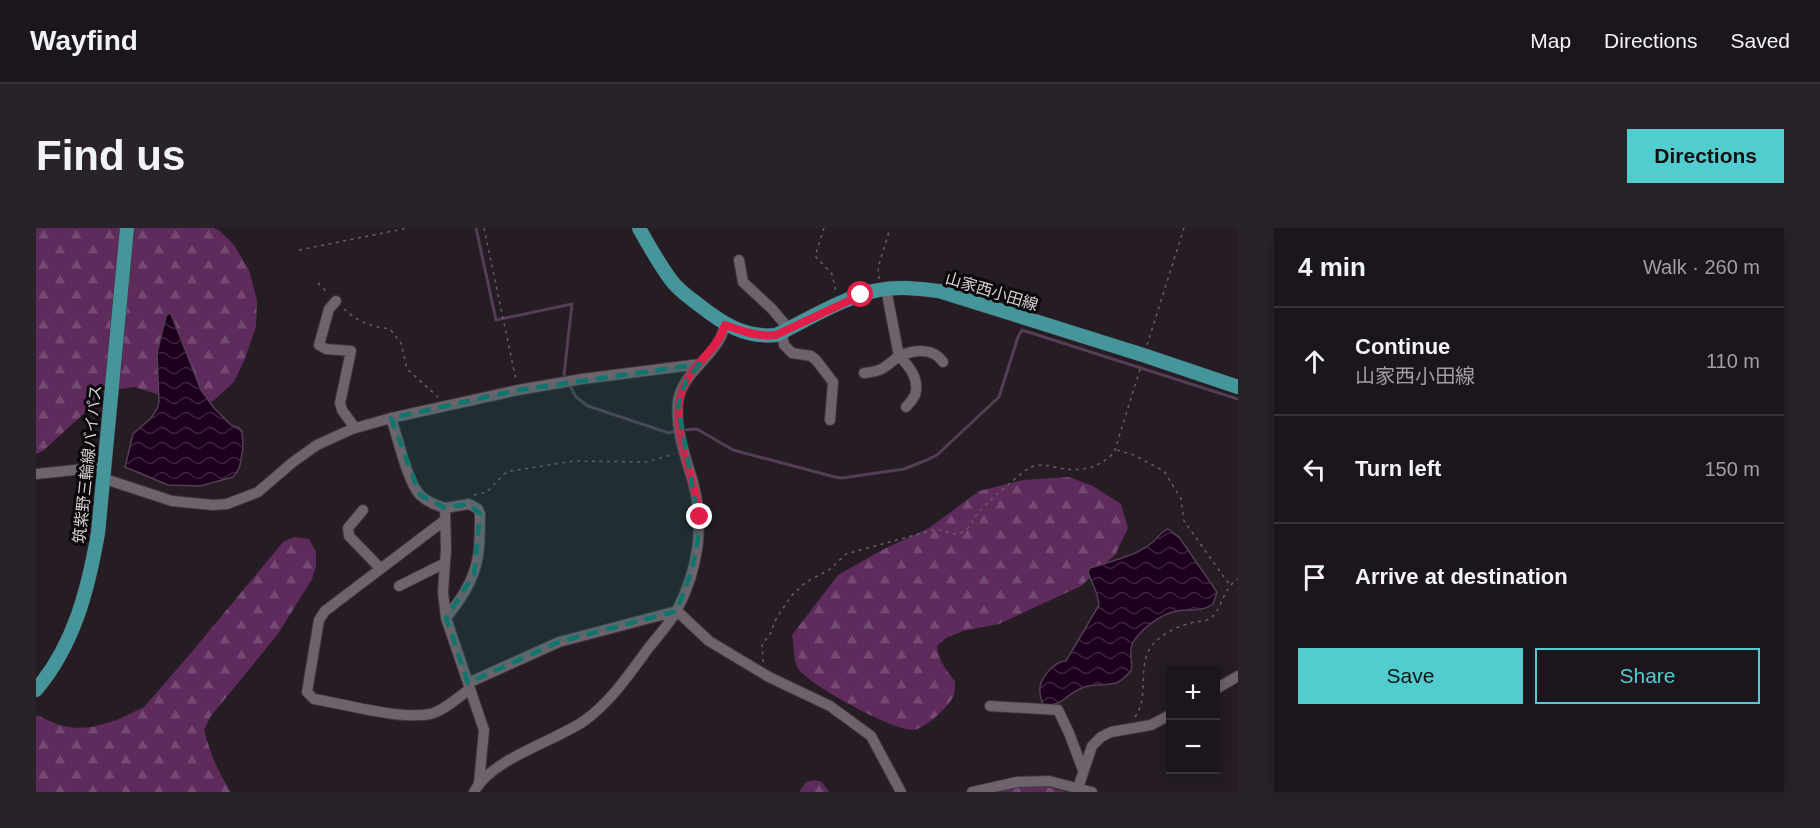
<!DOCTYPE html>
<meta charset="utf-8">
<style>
body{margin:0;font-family:Helvetica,"Noto Sans JP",sans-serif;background:#292228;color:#f1f3f6}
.controls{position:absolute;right:18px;bottom:18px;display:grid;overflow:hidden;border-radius:0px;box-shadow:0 3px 15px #0003}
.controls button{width:54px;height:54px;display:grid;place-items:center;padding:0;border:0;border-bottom:2px solid #3a343a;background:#1c151b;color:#f1f3f6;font:30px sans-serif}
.stop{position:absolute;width:18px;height:18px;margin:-14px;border:4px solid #e11d48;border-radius:50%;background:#fff}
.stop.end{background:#e11d48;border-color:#fff;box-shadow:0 2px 6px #0008}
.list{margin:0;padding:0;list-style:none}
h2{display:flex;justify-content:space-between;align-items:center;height:78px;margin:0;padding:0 24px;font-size:26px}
h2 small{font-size:20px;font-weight:400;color:#a09fa3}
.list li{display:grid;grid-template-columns:39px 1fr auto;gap:18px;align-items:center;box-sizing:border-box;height:108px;padding:0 24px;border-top:2px solid #3a343a}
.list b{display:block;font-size:22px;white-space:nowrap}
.list p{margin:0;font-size:20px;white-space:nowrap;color:#a09fa3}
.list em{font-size:20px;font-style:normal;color:#a09fa3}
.actions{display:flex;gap:12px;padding:18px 24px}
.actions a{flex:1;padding:14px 0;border:2px solid #52cdcf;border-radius:0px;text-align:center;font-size:21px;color:#52cdcf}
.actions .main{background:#52cdcf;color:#111}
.icon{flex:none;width:33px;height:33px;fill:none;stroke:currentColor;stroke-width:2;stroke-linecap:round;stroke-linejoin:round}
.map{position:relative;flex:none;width:1202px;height:564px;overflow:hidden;border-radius:0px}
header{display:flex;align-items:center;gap:36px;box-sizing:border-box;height:84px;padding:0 30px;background:#1c151b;border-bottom:2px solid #3a343a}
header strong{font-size:28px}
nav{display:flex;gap:33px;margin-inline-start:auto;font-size:21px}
.intro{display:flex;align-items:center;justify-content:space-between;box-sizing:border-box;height:144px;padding:0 36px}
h1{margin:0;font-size:42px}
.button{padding:15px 27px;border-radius:0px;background:#52cdcf;color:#111;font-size:21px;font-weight:700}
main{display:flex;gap:36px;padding:0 36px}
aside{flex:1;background:#1c151b;border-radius:0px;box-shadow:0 3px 15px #0003}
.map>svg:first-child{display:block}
.forest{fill:url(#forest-firs)}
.water{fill:url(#water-waves);stroke:#543e54;stroke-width:1.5}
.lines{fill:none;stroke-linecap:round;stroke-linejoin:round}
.stream{stroke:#543e54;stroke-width:3}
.minor-casing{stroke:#3e363d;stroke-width:12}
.major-casing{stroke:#3e363d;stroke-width:15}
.path{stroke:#675f66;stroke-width:1.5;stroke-dasharray:3 4.5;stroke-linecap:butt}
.minor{stroke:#6d636c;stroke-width:10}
.major{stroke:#45969b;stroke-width:14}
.route{stroke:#e11d48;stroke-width:8}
.marked{fill:#0f766e;fill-opacity:0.2;stroke:#0f766e;stroke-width:4.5;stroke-dasharray:12 8;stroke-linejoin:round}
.labels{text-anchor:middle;stroke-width:6;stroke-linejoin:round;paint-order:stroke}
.street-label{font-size:16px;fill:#d6d0d5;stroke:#0b080b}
</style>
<header>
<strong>Wayfind</strong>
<nav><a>Map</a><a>Directions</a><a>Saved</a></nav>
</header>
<div class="intro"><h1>Find us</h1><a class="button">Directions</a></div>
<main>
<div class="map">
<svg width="1202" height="564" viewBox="0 0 1202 564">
<defs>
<pattern id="forest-firs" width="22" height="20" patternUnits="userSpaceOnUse" patternTransform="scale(1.5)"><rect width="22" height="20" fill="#5e2b5c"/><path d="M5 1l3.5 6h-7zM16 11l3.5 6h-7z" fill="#744972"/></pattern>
<pattern id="water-waves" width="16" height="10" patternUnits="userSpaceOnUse" patternTransform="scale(1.5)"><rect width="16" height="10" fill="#1d001d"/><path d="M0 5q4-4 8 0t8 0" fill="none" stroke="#3d243d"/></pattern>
</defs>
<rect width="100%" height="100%" fill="#251c24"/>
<path class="forest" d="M0 0H177L183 2 198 17 213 42 221 72 220 99 208 133 198 154 177 173 156 177 98 159 65 164 59 168 56 178 7 223 0 226Z
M1033 249 1057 258 1085 276 1092 300 1079 327 1045 358 963 396 927 403 910 410 901 418C902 430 910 443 919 453 919 457 919 463 918 467 914 478 889 501 877 502 858 503 770 456 761 439 757 430 758 416 756 407L802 347 848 321 893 300 943 263 987 252Z
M258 309 273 311 280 324V339L276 351 242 406 175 488 168 502C174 525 182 544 195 564H0V487L23 497 40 500 56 499 81 492 108 479 154 426 247 314Z
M778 552 786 554 793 564H763L770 554Z
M1004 557 1031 564H962L979 560Z"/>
<path class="water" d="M133 85 135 86 165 162 178 180 195 197 203 200 206 203 207 219 204 237 201 244 197 249 164 258 132 257 89 239 97 206 115 190 121 181 123 174 121 125 130 88Z
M1132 301 1143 309 1181 364 1177 376C1166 384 1154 381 1141 383 1126 385 1098 405 1095 420 1094 428 1097 435 1095 443 1091 447 1086 453 1080 455 1069 458 1056 455 1046 460 1028 467 1029 477 1008 478 1006 474 1004 469 1004 464 1002 452 1018 433 1030 433L1063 377C1062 364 1056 356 1052 344L1054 340C1076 333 1100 328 1117 314 1123 309 1124 304 1132 301Z"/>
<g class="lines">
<path class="stream" d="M440 0 460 92 536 76 529 138 528 146 530 150
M533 156 540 169 552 178 633 205 640 203
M647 202 661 201 697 222 799 249 806 250 868 241 891 232 901 227 963 169 982 109 986 102 1202 171"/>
<g class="minor-casing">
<path id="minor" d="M703 32 707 54 736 81 753 101
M300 73 293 81 283 117 290 121 315 123 304 175 306 182 319 200
M746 104 748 117 756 125 775 128 780 132 797 154 794 192
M828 145C847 143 848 140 863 128L850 61
M870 179C873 176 877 171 879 167 884 151 873 138 863 128 878 122 897 119 907 134
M355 190C362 210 371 253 384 267 391 274 400 277 409 280L410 321 407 364 410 390 448 502 443 555
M0 246 67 239
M66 250 136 273 177 277 191 276 222 264 257 234 281 217 316 201 355 190 482 162 546 151 664 136
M409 280 433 276 442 281 444 286C444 300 444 315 442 328 438 353 425 371 410 390
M327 282 312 300 313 308 344 340
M409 292 289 383 283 392 271 464 278 471C308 476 365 492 394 486 408 483 422 469 434 461
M363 358 409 335
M432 455 523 414 641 383 673 413 733 449 794 478 835 508 865 564
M1180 461 1202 448
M954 478 1022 482 1033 505 1047 542
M1042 560 1056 518 1065 509 1075 504 1115 497 1134 487
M438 564C455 531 517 514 548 493 575 474 594 445 614 418 623 407 634 395 641 382 662 342 669 297 657 254 649 228 639 200 642 173 646 148 670 134 682 114 686 109 687 103 689 97
M936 564 981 554 1013 553 1056 564"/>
</g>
<g class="major-casing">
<path id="major" d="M603 0C613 18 623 36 635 52 642 62 654 70 663 77 687 96 709 110 740 107 769 93 812 67 843 62 862 58 883 61 903 63L1107 127 1202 159
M0 462C38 417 52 362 62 305L91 0"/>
</g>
<path class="path" d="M448 0 480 152
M788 0 779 28 796 46 800 64
M263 22 372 0
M843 51 842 40 854 0
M282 55 292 65
M308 81C324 95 333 98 354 101L365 115 371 141 402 169
M1111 117 1148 0
M1081 222 1098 227 1128 243 1145 271 1148 293 1193 356
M438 267 451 264 468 246 475 243 538 233 610 234 638 226
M727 434 726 416 734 406 740 391 755 368 770 354 793 342 810 326 897 302C907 300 915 308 924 305 934 302 936 292 942 285 946 279 989 241 995 239 1003 236 1010 237 1018 239 1043 244 1058 243 1078 225L1105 138
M1099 489C1113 470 1102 442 1113 422 1121 408 1141 398 1155 395 1161 393 1168 394 1173 391 1187 383 1184 363 1202 351"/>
<use href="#minor" class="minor"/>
<use href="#major" class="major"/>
</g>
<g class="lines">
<path class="route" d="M664 289C659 248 628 193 650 153 662 131 680 124 689 97 706 103 722 109 740 107L825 67"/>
</g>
<path class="marked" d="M664 136 650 153 642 178 664 300 656 342 641 383 523 414 432 455 410 390 438 346 444 286 433 276 409 280 384 267 355 190 482 162Z"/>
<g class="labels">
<g class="street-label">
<text transform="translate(956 63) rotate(17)" y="6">山家西小田線</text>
<text transform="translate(51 236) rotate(-84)" y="6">筑紫野三輪線バイパス</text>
</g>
</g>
</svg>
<div class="controls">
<button>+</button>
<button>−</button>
</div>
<div class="stop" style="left:825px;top:67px"></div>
<div class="stop end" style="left:664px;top:289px"></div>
</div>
<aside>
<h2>4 min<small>Walk · 260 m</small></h2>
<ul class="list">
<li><svg class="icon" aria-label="ahead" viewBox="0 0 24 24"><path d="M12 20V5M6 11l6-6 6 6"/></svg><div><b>Continue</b><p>山家西小田線</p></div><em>110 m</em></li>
<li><svg class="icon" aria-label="left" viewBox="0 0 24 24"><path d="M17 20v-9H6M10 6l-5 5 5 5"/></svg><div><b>Turn left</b></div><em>150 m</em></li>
<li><svg class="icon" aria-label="arrive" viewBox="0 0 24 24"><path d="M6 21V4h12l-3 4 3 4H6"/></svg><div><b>Arrive at destination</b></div></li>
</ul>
<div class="actions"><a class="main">Save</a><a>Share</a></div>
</aside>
</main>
